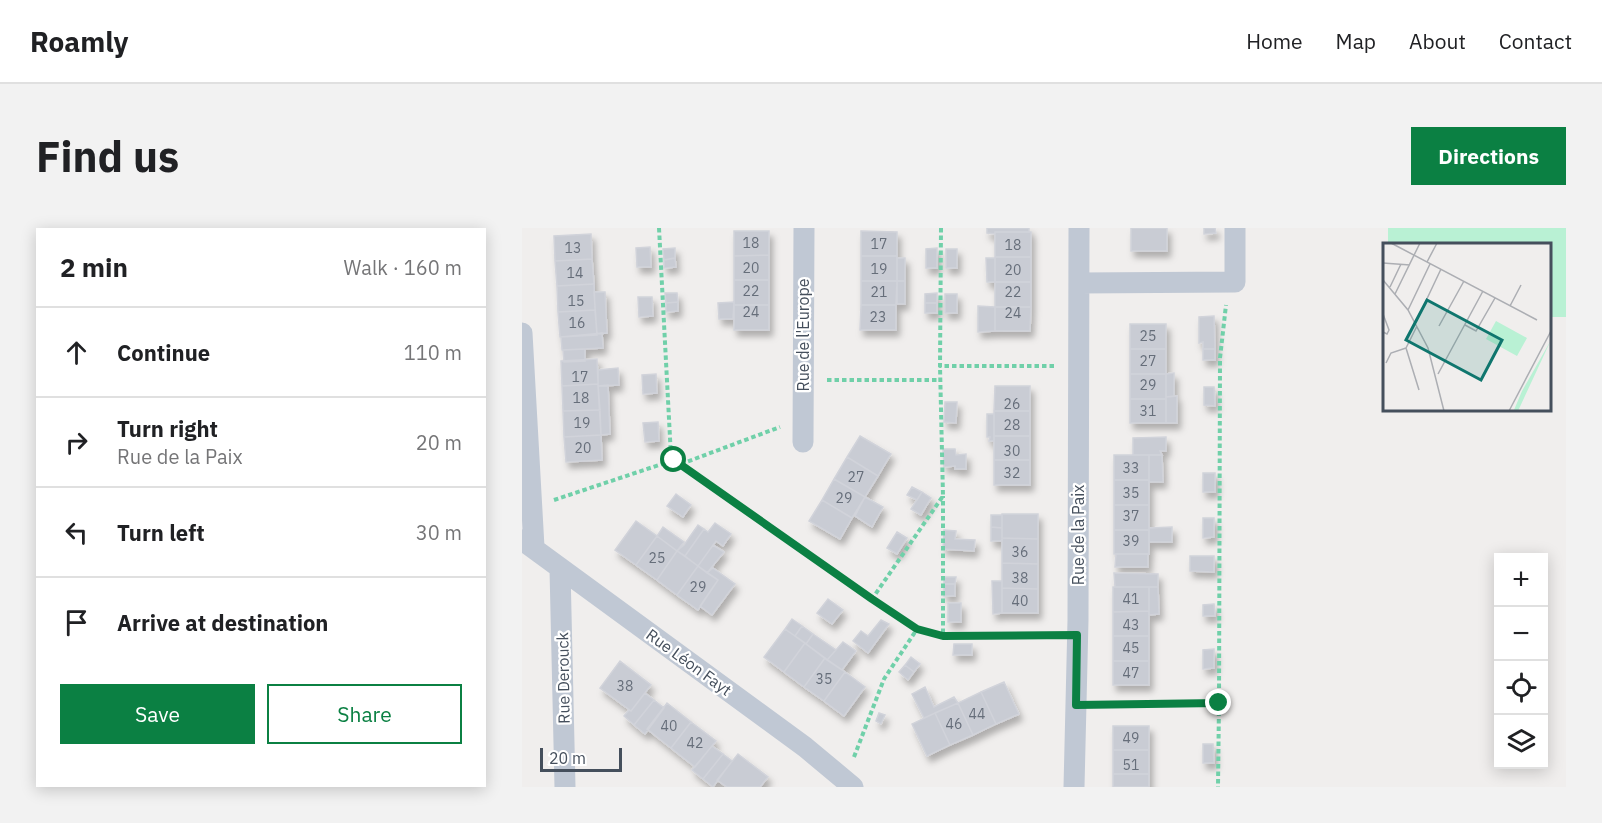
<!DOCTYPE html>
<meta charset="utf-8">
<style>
body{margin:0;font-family:"IBM Plex Sans",sans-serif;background:#f2f2f2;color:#202124}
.controls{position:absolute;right:18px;bottom:18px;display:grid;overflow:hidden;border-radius:0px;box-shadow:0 3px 15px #0003}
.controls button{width:54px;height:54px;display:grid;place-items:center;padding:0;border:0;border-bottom:2px solid #e0e0e0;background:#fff;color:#202124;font:30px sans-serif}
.scale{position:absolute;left:18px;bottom:15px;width:82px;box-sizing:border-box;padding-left:6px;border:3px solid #454f5c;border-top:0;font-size:16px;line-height:21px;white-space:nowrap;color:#454f5c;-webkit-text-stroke:4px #fff;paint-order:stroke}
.stop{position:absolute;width:18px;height:18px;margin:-14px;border:4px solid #0b8043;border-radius:50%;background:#fff}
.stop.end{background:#0b8043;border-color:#fff;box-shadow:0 2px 6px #0008}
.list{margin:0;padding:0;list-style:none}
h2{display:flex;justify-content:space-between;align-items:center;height:78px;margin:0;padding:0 24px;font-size:26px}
h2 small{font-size:20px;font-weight:400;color:#757577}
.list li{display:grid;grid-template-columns:39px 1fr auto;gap:18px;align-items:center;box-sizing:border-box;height:90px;padding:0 24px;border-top:2px solid #e0e0e0}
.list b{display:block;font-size:22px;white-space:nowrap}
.list p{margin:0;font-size:20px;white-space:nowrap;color:#757577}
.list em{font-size:20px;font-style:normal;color:#757577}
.actions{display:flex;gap:12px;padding:18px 24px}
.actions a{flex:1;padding:14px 0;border:2px solid #0b8043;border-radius:0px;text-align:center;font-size:21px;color:#0b8043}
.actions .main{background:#0b8043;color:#fff}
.icon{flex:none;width:33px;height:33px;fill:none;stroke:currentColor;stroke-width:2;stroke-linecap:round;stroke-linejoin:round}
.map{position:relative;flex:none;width:1044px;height:559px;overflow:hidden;border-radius:0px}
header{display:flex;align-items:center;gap:36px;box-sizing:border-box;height:84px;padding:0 30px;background:#fff;border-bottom:2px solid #e0e0e0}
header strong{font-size:28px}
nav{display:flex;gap:33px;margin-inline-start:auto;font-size:21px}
.intro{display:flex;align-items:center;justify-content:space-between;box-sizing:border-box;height:144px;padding:0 36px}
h1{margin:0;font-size:42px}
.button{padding:15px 27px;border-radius:0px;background:#0b8043;color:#fff;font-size:21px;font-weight:700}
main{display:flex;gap:36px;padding:0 36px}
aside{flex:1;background:#fff;border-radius:0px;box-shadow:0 3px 15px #0003}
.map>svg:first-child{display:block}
.green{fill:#b9f1d4}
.building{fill:#c9ccd4;stroke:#d1d3da;stroke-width:1.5;filter:url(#shadow)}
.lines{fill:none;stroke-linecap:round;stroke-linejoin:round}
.path{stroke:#70d0a9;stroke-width:4;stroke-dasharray:4.5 3;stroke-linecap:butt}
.street{stroke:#c0c8d4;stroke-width:21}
.route{stroke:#0b8043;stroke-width:8}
.labels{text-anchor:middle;stroke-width:4.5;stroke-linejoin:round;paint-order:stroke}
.number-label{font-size:14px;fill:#666e7a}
.street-label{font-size:16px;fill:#454f5c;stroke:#fff}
.inset-road{fill:none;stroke:#acaeb3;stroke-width:1.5}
.view{fill:#0f766e;fill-opacity:0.15;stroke:#0f766e;stroke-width:3}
.inset-edge{fill:none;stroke:#454f5c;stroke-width:3}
</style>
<header>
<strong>Roamly</strong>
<nav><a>Home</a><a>Map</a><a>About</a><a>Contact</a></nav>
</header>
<div class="intro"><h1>Find us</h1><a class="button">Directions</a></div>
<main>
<aside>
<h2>2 min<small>Walk · 160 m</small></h2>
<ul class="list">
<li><svg class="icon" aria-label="ahead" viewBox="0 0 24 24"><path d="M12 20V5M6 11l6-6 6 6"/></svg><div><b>Continue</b></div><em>110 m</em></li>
<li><svg class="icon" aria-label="right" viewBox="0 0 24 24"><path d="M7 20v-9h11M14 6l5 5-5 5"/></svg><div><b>Turn right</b><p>Rue de la Paix</p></div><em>20 m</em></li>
<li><svg class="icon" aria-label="left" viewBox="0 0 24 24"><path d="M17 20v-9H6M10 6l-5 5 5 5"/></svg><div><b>Turn left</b></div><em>30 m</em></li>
<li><svg class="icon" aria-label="arrive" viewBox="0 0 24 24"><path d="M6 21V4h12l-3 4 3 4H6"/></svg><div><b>Arrive at destination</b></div></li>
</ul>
<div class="actions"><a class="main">Save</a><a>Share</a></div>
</aside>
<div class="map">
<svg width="1044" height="559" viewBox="0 0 1044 559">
<defs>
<filter id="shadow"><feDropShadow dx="3.5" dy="6" stdDeviation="3" flood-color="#0004"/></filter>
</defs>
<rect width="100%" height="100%" fill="#f0eeed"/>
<path class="green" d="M866 0H1044V89H1028V16H866Z"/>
<path class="building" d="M465 0H507V4H473V6L465 5Z
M609 0H645V23H609Z
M682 0H693L694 5 682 6Z
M212 3H247V27L212 28Z
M339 3 375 4V28H339Z
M473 4H509V29H473Z
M69 6 70 31 33 33 32 8Z
M128 19 129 39H115L114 20Z
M153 20V30L142 32 141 21Z
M415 20V40H404V21Z
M424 21H435V40H424Z
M247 27V52H212V28Z
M339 28H375V53H339Z
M473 29H509V54H473Z
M153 30 154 39 142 40V32Z
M375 30H383V53H375Z
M464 30H473V54H465Z
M70 31 72 56 35 58 33 33Z
M212 52H247V77H212Z
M339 53H375L374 77H339Z
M375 53H383V76H375Z
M473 54H509V79H473Z
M72 56 73 82 36 84 35 58Z
M72 64H83L85 105 75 106Z
M143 65H155L156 74 144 75Z
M415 65V75H403V66Z
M423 66H435V85H423Z
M116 69H130L131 88 117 89Z
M156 74V83L144 84V75Z
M212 74 211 91H197L196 75Z
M403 75H415V85H403Z
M212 77H247V102H212Z
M339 77H374V102H338Z
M456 78 473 79V103L456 104Z
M473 79H509L508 103H473Z
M73 82 75 107 38 109 36 84Z
M692 88 693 121H681V114L677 115V89Z
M608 96H644V121H608Z
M80 105 81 120 40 122 39 109Z
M63 121V133L42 134 41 122Z
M608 121H644V146H608Z
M681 121H693V132H681Z
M75 131 76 156 40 158 39 133Z
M96 140 97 157 76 158V142Z
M652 145V168L644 169V146Z
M134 146 135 165 121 166 120 147Z
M608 146H644V171H608Z
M76 156 78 182 41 183 40 158Z
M86 157 88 206 79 207 76 158Z
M473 158H508V183H472Z
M682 159H692L693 178 682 177Z
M655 168V195H644V169Z
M608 171H644V195H608Z
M423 174H435L434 195 422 194Z
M78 182 79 207 42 209 41 183Z
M472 183H508V208H472Z
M465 186H472V213H467L468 209H465Z
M136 194 137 213 123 214 121 195Z
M79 207 80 232 44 234 42 209Z
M338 208 369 226 356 248 325 229Z
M472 208H508V232H472Z
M644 209V223H638L640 227H611V210Z
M421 221H433L434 227 444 226V241H433V238L422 239Z
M592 227H627V252H592Z
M627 227H640L641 254H627Z
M325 229 356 248 343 269 312 251Z
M472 232H508V257H472Z
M681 245H693V264H681Z
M312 251 343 269 330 290 300 272Z
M592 252H627V277H592Z
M390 259 400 264 395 272 385 267Z
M400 264 409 270 399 287 389 281Z
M154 266 169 277 161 289 145 278Z
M343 269 361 279 350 299 333 288Z
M300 272 330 290 318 311 287 293Z
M592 277H627V302H592Z
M480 286H516V311L480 310Z
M469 287H480V300L469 299Z
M681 290H692V309L681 310Z
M114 293 135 308 114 337 93 322Z
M193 295 209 306 201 318 194 313 176 338 163 328 182 301 186 304Z
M176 297 182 301 163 328 155 323 162 317Z
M141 299 162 314 155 323 135 308Z
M469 299 480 300V313H469Z
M650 299V314H627V300Z
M422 302 434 303 433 311 453 312 452 323 421 321Z
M592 302H627V326H592Z
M375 304 385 310 375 326 365 320Z
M135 308 155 323 135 352 114 337Z
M480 310 516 311V336L480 335Z
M191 317 202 324 185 345 176 338Z
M155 323 176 338 155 367 135 352Z
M594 326H626V339H593Z
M668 328H692V344L668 343Z
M480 335 516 336V361L480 360Z
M176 338 196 352 176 382 155 367Z
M191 340 213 356 190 387 178 378 196 352 185 345Z
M592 345 636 346V359H593Z
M422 349H434L433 356H422Z
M470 353H480V385L471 386Z
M422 356H433V368H422Z
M591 359H627V383L591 384Z
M627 359H636L637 386 627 387Z
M480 360 516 361V385H480Z
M306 371 321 382 310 396 295 385Z
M426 375H439V394H426Z
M692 376 693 388H681V377Z
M627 383V408H591V384Z
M270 391 280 398 273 408 263 401Z
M359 392 367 396 346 425 331 413 339 403 346 408Z
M280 398 291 406 284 416 273 408Z
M263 401 283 415 262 444 242 429Z
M291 406 314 422 305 432 284 416Z
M591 408H627V433H591Z
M321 414 334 423 320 442 305 432Z
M283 415 303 430 282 459 262 444Z
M432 416H450V427H431Z
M692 421V440L681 441V422Z
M389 429 398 436 392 444 383 437Z
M303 430 323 444 302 473 282 459Z
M98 433 129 457 109 483 78 460Z
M591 433H627V457H591Z
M383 437 392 444 386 452 377 444Z
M323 444 343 459 322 488 302 473Z
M482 454 497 486 474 496 459 464Z
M403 459 412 479 432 469 436 475 402 490 390 466Z
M459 464 474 496 451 507 436 475Z
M123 465 132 472 112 497 102 488 107 482 109 483Z
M132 472 142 480 123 506 112 497Z
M145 475 169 494 149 520 125 501Z
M436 475 451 507 428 517 413 485Z
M357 485 363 487 359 496 354 493Z
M413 485 428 517 405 528 390 496Z
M169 494 194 513 173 539 149 520Z
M591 498H627V522H591Z
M681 516H691L692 535H681Z
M190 518 201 526 181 551 170 542Z
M591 522H627V546H591Z
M201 526 210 533 191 559 181 551Z
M216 526 246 549 238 559H205L195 552Z
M591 546H627V559H591Z"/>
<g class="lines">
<path class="path" d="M137 0 149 229 152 232
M419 0 418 138H534
M305 152H418
M159 236 258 199
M32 272 152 232 350 371 421 268 418 138
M395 401 421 408V268
M421 408 531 407
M697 475 698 130 704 77
M578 476 697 475 696 559
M332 529 362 451 395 401 350 371"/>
<path class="street" d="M557 55 713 54V0
M0 105 12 319
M281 214 282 0
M0 312 283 519 331 559
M38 341 43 559
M552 559 556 392 557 0"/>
</g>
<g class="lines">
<path class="route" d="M152 232 350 371 395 401 421 408 555 407 554 477 697 475"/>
</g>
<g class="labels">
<g class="number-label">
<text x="229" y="20">18</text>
<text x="357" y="21">17</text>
<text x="491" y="22">18</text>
<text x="51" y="25">13</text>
<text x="229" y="45">20</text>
<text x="357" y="46">19</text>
<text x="491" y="47">20</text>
<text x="53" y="50">14</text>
<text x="229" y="68">22</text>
<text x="357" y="69">21</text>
<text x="491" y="69">22</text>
<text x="54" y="78">15</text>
<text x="229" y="89">24</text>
<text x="491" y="90">24</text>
<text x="356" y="94">23</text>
<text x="55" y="100">16</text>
<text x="626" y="113">25</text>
<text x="626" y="138">27</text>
<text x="58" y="154">17</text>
<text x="626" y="162">29</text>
<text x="59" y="175">18</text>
<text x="490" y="181">26</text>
<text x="626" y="188">31</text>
<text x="60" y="200">19</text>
<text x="490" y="202">28</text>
<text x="61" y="225">20</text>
<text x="490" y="228">30</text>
<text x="609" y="245">33</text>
<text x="490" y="250">32</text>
<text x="334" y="254">27</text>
<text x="609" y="270">35</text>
<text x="322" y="275">29</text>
<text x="609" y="293">37</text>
<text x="609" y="318">39</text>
<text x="498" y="329">36</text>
<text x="135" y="335">25</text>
<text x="498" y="355">38</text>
<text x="176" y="364">29</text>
<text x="609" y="376">41</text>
<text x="498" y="378">40</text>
<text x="609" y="402">43</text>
<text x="609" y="425">45</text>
<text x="609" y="450">47</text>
<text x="302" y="456">35</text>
<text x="103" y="463">38</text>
<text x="455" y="491">44</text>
<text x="432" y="501">46</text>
<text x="147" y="503">40</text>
<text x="609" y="515">49</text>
<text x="173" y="520">42</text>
<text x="609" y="542">51</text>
</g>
<g class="street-label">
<text transform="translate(281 107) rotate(-90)" y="6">Rue de l'Europe</text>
<text transform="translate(556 307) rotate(-90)" y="6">Rue de la Paix</text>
<text transform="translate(167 434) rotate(36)" y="6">Rue Léon Fayt</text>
<text transform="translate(41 450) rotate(-91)" y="6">Rue Derouck</text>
</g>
</g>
<g transform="translate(861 15)">
<rect width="168" height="168" fill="#f0eeed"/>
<path d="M113 78 144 95 134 113 103 96ZM168 97 135 168 131 167 139 148Z" fill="#b9f1d4"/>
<path class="inset-road" d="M8 0 154 77M44 19 54 0M0 20 27 22M0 37 25 67 45 105 61 168M7 44 18 21M12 51 37 0M127 63 138 42M25 67 47 21M0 71 6 87 4 91 0 89M33 79 58 26M82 82 93 88 112 55M34 83 23 105 36 147M56 83 81 38M3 120 8 110 23 105M55 131 100 48M126 168 168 88"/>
<path class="view" d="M44 57 119 97 98 137 23 97Z"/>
<rect width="168" height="168" class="inset-edge"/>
</g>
</svg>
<div class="controls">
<button>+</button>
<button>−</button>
<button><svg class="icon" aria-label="locate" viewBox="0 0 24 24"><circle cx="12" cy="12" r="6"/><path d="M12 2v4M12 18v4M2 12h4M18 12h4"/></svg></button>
<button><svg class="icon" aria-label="layers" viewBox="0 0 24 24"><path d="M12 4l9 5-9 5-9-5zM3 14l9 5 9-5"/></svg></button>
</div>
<div class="scale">20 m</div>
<div class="stop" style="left:152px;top:232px"></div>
<div class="stop end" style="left:697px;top:475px"></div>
</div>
</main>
